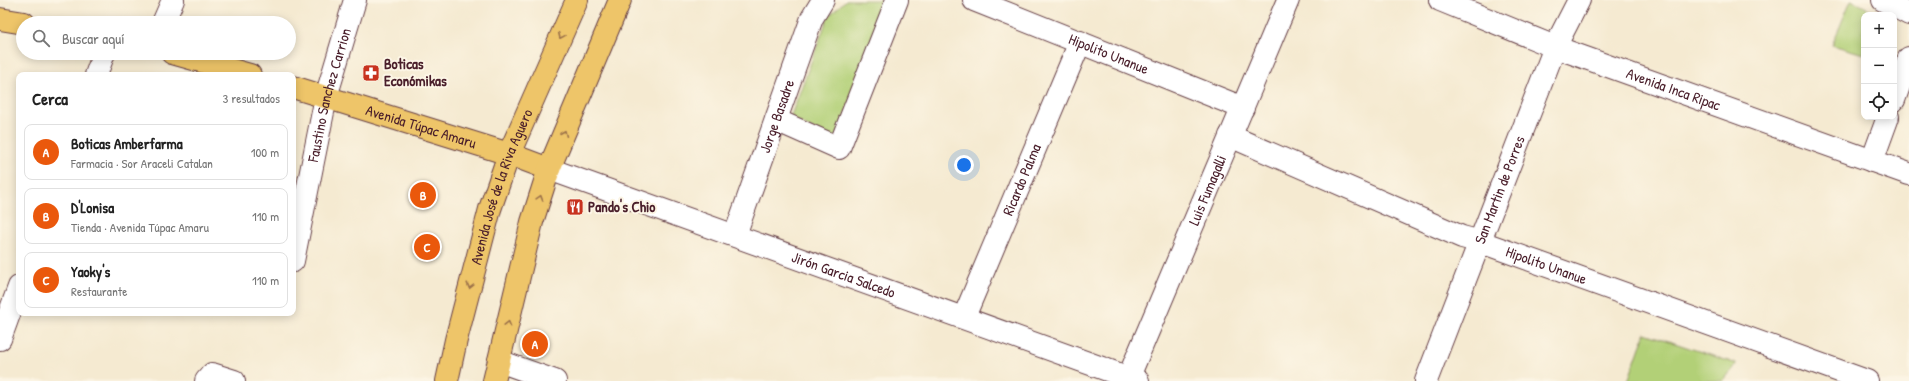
<!DOCTYPE html>
<html lang="es">
<meta charset="utf-8">
<style>
body{margin:0;font-family:"Patrick Hand",sans-serif;background:#f6f6f6;color:#222}
.controls{position:absolute;right:12px;top:12px;display:grid;overflow:hidden;border-radius:8px;box-shadow:0 2px 10px #0003}
.controls button{width:36px;height:36px;display:grid;place-items:center;padding:0;border:0;border-bottom:1px solid #e0e0e0;background:#fff;color:#222;font:20px sans-serif}
.you{position:absolute;left:964px;top:165px;width:14px;height:14px;margin:-10px;border:3px solid #fff;border-radius:50%;background:#1a73e8;box-shadow:0 0 0 6px #1a73e833}
.badge{display:grid;place-items:center;width:26px;height:26px;border-radius:50%;background:#ea580c;color:#fff;font-size:13px;font-weight:700}
.pin{position:absolute;translate:-50% -50%;border:2px solid #fff;box-shadow:0 1px 4px #0006}
.list{margin:0;padding:0;list-style:none}
h2{display:flex;justify-content:space-between;align-items:center;height:52px;margin:0;padding:0 16px;font-size:17px}
h2 small{font-size:13px;font-weight:400;color:#767676}
.list li{display:grid;grid-template-columns:26px 1fr auto;gap:12px;align-items:center;box-sizing:border-box;height:56px;margin:0 8px 8px;padding:0 8px;border:1px solid #e0e0e0;border-radius:8px}
.list b{display:block;font-size:15px;white-space:nowrap}
.list p{margin:0;font-size:13px;white-space:nowrap;color:#767676}
.list em{font-size:13px;font-style:normal;color:#767676}
.icon{flex:none;width:22px;height:22px;fill:none;stroke:currentColor;stroke-width:2;stroke-linecap:round;stroke-linejoin:round}
.map{position:relative;flex:none;width:1909px;height:381px;overflow:hidden}
.search{position:absolute;background:#fff;box-shadow:0 2px 10px #0003;left:16px;top:16px;width:280px;height:44px;display:flex;align-items:center;gap:10px;box-sizing:border-box;padding:0 14px;border-radius:22px;color:#767676;font-size:15px}
.panel{position:absolute;background:#fff;box-shadow:0 2px 10px #0003;left:16px;top:72px;width:280px;height:244px;border-radius:8px}
.map>svg:first-child{display:block}
.green{fill:#b2d077;stroke:#7e7851}
.lines{fill:none;stroke-linecap:round;stroke-linejoin:round}
.minor-casing{stroke:#643d44;stroke-width:24}
.major-casing{stroke:#643d44;stroke-width:24}
.minor{stroke:#fff;stroke-width:22}
.major{stroke:#eec569;stroke-width:22}
.oneway{stroke:#9c724a}
.labels{text-anchor:middle;stroke-width:4;stroke-linejoin:round;paint-order:stroke}
.street-label{font-size:15px;fill:#4a1f2b;stroke:#fcf5e5}
.poi-label{font-size:15px;font-weight:bold;fill:#4a1f2b;stroke:#fcf5e5;text-anchor:start}
</style>
<div class="map">
<svg width="1909" height="381" viewBox="0 0 1909 381">
<rect width="100%" height="100%" fill="#fcf5e5"/>
<filter id="ink" filterUnits="userSpaceOnUse"><feTurbulence type="fractalNoise" baseFrequency=".025" numOctaves="2"/><feDisplacementMap in="SourceGraphic" scale="8" xChannelSelector="R" yChannelSelector="G"/><feConvolveMatrix kernelMatrix="1 2 1 2 8 2 1 2 1" color-interpolation-filters="sRGB"/></filter>
<filter id="wash" filterUnits="userSpaceOnUse"><feTurbulence type="fractalNoise" baseFrequency=".012" numOctaves="4" result="noise"/><feDisplacementMap in="SourceGraphic" scale="16" xChannelSelector="R" yChannelSelector="G"/><feGaussianBlur stdDeviation="0.9" result="paint"/><feColorMatrix in="noise" values="0 0 0 0 0 0 0 0 0 0 0 0 0 0 0 0 0 1.4 0 .05"/><feComposite in="paint" operator="in"/></filter>
<g filter="url(#wash)">
<rect width="100%" height="100%" fill="#f5ead1"/>
<path class="green" d="M846 0H890L835 140 790 118 828 17Z
M1851 0 1881 15H1864V54L1832 45Z
M1645 333 1737 364 1723 381H1628Z"/>
</g>
<g filter="url(#ink)">
<g class="lines">
<g class="minor-casing">
<g id="minor">
<path id="s1" d="M974 0 1243 108"/>
<path id="s2" d="M1440 0 1555 47 1909 174"/>
<path d="M1883 0 1909 14"/>
<path d="M163 23 173 0"/>
<path d="M96 75 104 53"/>
<path d="M1894 100 1909 58"/>
<path d="M776 120 839 148 897 0"/>
<path id="s3" d="M1230 136 1462 237 1481 242 1867 381"/>
<path d="M1872 161 1888 117"/>
<path id="s4" d="M549 169 1138 381"/>
<path id="s5" d="M735 235 812 18 823 0"/>
<path id="s6" d="M293 261 326 97 355 0"/>
<path id="s7" d="M964 317 1080 42"/>
<path d="M0 339 19 287"/>
<path d="M499 361 555 381"/>
<path d="M206 381 212 374 234 381"/>
<path id="s8" d="M1127 381 1288 0"/>
<path id="s9" d="M1426 381 1555 47 1579 0"/>
</g>
</g>
<g class="major-casing">
<g id="major">
<path d="M0 19 24 23"/>
<path d="M172 53 250 75"/>
<path id="s10" d="M293 87 509 154 549 169"/>
<path id="s11" d="M447 381 456 340 490 209 509 154 577 0"/>
<path d="M494 381 532 222 549 169 620 0"/>
</g>
</g>
<use href="#minor" class="minor"/>
<use href="#major" class="major"/>
</g>
<defs><path id="oneway-chevron" d="M-2-3.5L2.5 0L-2 3.5" fill="none" stroke-width="1.6" stroke-linecap="round" stroke-linejoin="round"/></defs>
<g class="oneway">
<use href="#oneway-chevron" transform="translate(561 36) rotate(114)"/>
<use href="#oneway-chevron" transform="translate(564 133) rotate(-67)"/>
<use href="#oneway-chevron" transform="translate(540 198) rotate(-73)"/>
<use href="#oneway-chevron" transform="translate(470 286) rotate(105)"/>
<use href="#oneway-chevron" transform="translate(508 324) rotate(-76)"/>
</g>
</g>
<defs>
<g id="pharmacy-square" transform="scale(0.9)"><rect x="-9" y="-9" width="18" height="18" rx="4" fill="#c8321e" stroke="#fcf5e5"/><path d="M-2-6h4v4h4v4h-4v4h-4v-4h-4v-4h4Z" fill="#fff"/></g>
<g id="restaurant-square" transform="scale(0.9)"><rect x="-9" y="-9" width="18" height="18" rx="4" fill="#c8321e" stroke="#fcf5e5"/><path d="M-5-6h1v4h1v-4h1v4h1v-4h1v5L-1.5 .5V6h-2V.5L-5-1ZM5-6V6H3V1.5H1.5Q1.5-4 5-6Z" fill="#fff"/></g>
</defs>
<g fill-rule="evenodd">
<use href="#pharmacy-square" x="371" y="73"/>
<use href="#restaurant-square" x="575" y="207"/>
</g>
<g class="labels">
<g class="street-label">
<text dy="5" stroke="none"><textPath href="#s1" startOffset="145">Hipolito Unanue</textPath></text>
<text dy="5" stroke="none"><textPath href="#s2" startOffset="250">Avenida Inca Ripac</textPath></text>
<text dy="5" stroke="none"><textPath href="#s6" startOffset="170">Faustino Sanchez Carrion</textPath></text>
<text dy="5" stroke="none"><textPath href="#s5" startOffset="126">Jorge Basadre</textPath></text>
<text dy="5" stroke="none"><textPath href="#s10" startOffset="134">Avenida Túpac Amaru</textPath></text>
<text dy="5" stroke="none"><textPath href="#s7" startOffset="149">Ricardo Palma</textPath></text>
<text dy="5" stroke="none"><textPath href="#s11" startOffset="202">Avenida José de la Riva Aguero</textPath></text>
<text dy="5" stroke="none"><textPath href="#s8" startOffset="207">Luis Fumagalli</textPath></text>
<text dy="5" stroke="none"><textPath href="#s9" startOffset="205">San Martin de Porres</textPath></text>
<text dy="5" stroke="none"><textPath href="#s3" startOffset="342">Hipolito Unanue</textPath></text>
<text dy="5" stroke="none"><textPath href="#s4" startOffset="313">Jirón Garcia Salcedo</textPath></text>
</g>
<g class="poi-label">
<text x="384" y="69">Boticas<tspan x="384" dy="17">Económikas</tspan></text>
<text x="588" y="212">Pando's Chio</text>
</g>
</g>
</svg>
<div class="controls">
<button>+</button>
<button>−</button>
<button><svg class="icon" aria-label="locate" viewBox="0 0 24 24"><circle cx="12" cy="12" r="6"/><path d="M12 2v4M12 18v4M2 12h4M18 12h4"/></svg></button>
</div>
<div class="you"></div>
<div class="pin badge" style="left:535px;top:344px">A</div>
<div class="pin badge" style="left:423px;top:195px">B</div>
<div class="pin badge" style="left:427px;top:247px">C</div>
<div class="search"><svg class="icon" aria-label="search" viewBox="0 0 24 24"><circle cx="10" cy="10" r="6"/><path d="M15 15l6 6"/></svg>Buscar aquí</div>
<section class="panel">
<h2>Cerca<small>3 resultados</small></h2>
<ul class="list">
<li><span class="badge">A</span><div><b>Boticas Amberfarma</b><p>Farmacia · Sor Araceli Catalan</p></div><em>100 m</em></li>
<li><span class="badge">B</span><div><b>D'Lonisa</b><p>Tienda · Avenida Túpac Amaru</p></div><em>110 m</em></li>
<li><span class="badge">C</span><div><b>Yaoky's</b><p>Restaurante</p></div><em>110 m</em></li>
</ul>
</section>
</div>
